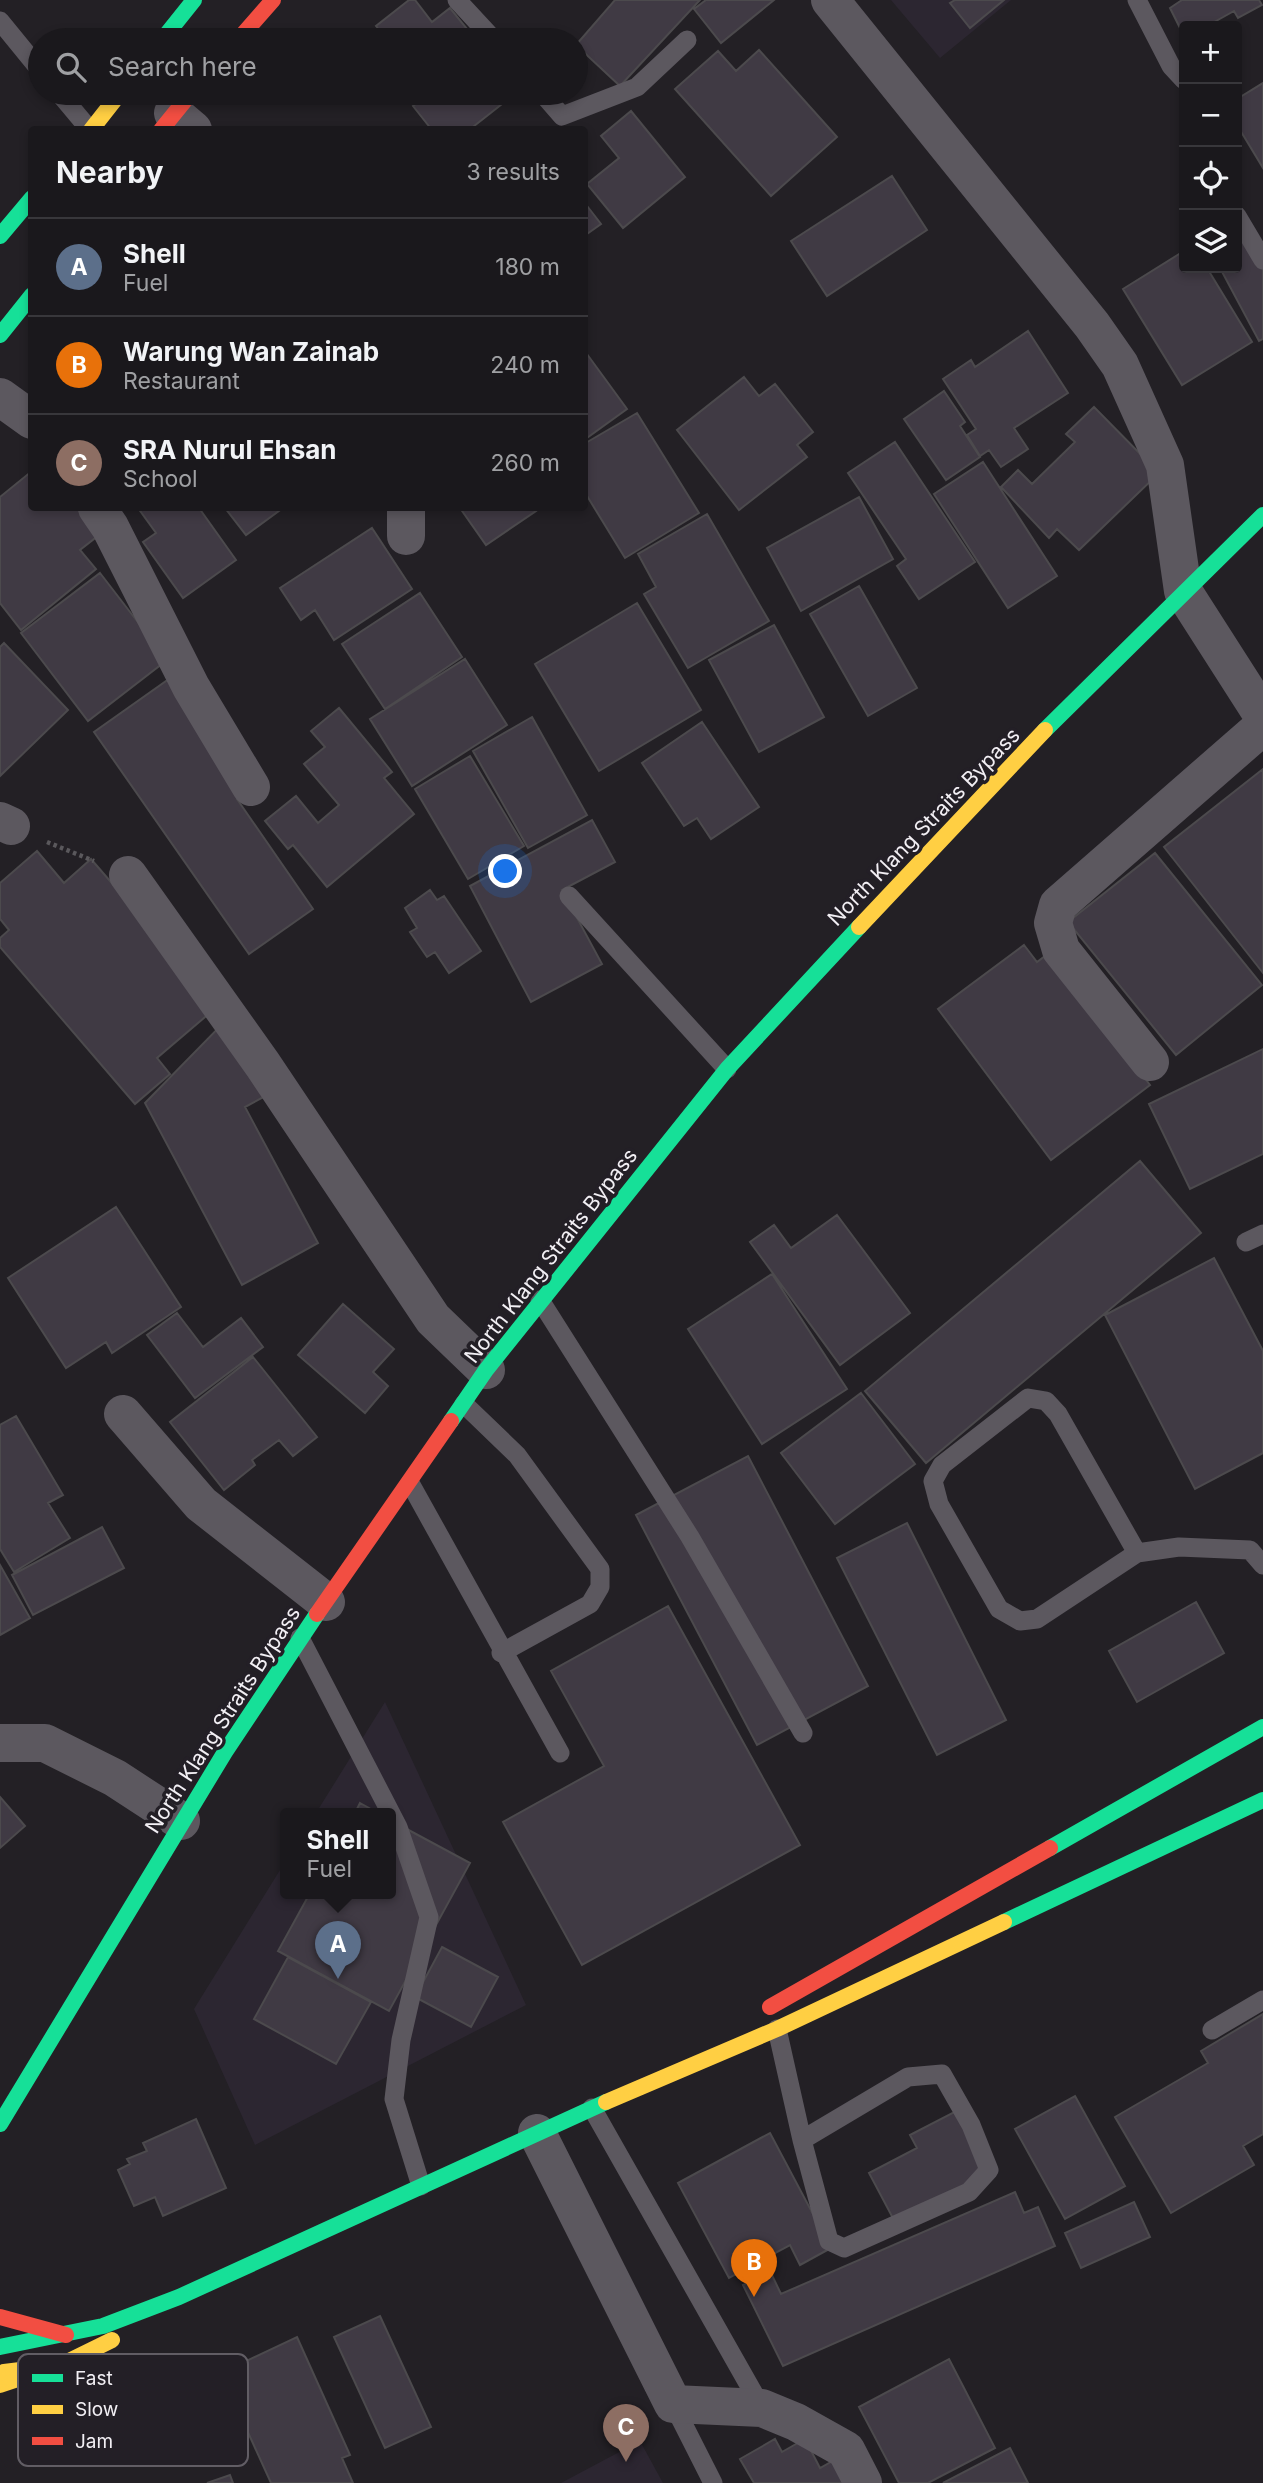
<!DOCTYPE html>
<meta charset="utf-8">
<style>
body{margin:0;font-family:Inter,sans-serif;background:#232125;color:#f1f3f6}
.controls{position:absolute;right:21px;top:21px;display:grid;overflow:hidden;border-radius:7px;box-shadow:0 4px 10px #0003}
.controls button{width:63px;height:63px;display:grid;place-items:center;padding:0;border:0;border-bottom:2px solid #38373b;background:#1a181c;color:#f1f3f6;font:35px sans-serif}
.you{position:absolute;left:506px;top:872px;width:24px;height:24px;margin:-18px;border:5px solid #fff;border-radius:50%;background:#1a73e8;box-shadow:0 0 0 10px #1a73e833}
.badge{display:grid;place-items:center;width:46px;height:46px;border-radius:50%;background:#1a73e8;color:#fff;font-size:23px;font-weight:700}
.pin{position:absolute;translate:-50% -58px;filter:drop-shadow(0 2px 4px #0008)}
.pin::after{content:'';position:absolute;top:37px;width:24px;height:21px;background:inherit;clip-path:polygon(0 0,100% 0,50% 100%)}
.popup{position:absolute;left:280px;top:1808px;width:116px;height:91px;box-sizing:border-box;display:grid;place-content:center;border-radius:7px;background:#1a181c;filter:drop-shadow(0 2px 5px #0005);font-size:23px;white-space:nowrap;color:#9fa0a3}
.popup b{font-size:26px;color:#f1f3f6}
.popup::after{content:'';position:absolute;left:50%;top:100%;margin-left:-14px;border:14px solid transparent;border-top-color:#1a181c}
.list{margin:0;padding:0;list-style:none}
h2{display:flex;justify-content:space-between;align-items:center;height:91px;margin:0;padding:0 28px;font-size:30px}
h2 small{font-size:23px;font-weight:400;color:#9fa0a3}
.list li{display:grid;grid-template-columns:46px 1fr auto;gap:21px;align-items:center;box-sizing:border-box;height:98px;padding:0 28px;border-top:2px solid #38373b}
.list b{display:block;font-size:26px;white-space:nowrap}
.list p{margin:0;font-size:23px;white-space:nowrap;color:#9fa0a3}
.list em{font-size:23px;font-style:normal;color:#9fa0a3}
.icon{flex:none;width:38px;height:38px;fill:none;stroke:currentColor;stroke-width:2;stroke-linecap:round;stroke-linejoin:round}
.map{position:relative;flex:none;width:1263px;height:2483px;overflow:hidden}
.search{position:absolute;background:#1a181c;box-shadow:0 4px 10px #0003;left:28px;top:28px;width:560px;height:77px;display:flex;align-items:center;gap:18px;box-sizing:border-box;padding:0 24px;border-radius:38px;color:#9fa0a3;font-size:26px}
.panel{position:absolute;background:#1a181c;box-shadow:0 4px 10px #0003;left:28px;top:126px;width:560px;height:385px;border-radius:7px}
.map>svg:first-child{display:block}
.built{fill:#2c2631}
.building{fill:#403a44;stroke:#4c4a4d;stroke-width:2}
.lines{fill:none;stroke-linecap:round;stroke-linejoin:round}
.path{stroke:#5a585c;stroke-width:4.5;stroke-dasharray:3.5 3.5;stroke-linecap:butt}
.lane{stroke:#5c585f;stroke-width:19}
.street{stroke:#5c585f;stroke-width:38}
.fast{stroke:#16e098;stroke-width:16}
.slow{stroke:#ffcf43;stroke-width:16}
.jam{stroke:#f24e42;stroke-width:16}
.labels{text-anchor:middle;stroke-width:7;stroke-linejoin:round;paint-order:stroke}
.street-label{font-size:21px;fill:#f2eff4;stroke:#231f26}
.key{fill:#231f26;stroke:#615d64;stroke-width:2}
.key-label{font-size:19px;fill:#f2eff4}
</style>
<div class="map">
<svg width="1263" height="2483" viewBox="0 0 1263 2483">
<rect width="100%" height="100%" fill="#232025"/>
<path class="built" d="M891 0H1011L940 58Z
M385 1702 526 2005 255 2145 194 2009 285 1862 286 1893H390V1813H316Z
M640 2441 663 2483H561Z"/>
<path class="building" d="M409 0H415L432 22 450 8 476 40H387L376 26Z
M615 0H700L620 86 576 45Z
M706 0H774L721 43 694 9Z
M955 0H1004L970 28 950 3Z
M1182 0H1259L1262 5 1238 18 1234 11 1207 26H1184V36L1170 8Z
M759 50 837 137 771 196 675 89 718 51 736 71Z
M1263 83V168L1237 125V99Z
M422 93H516L469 130H432L413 106 425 97Z
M631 111 685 177 623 228 587 184 619 158 601 136Z
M892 176 927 230 827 296 791 241Z
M584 202 601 224 584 236Z
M1237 206 1263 255V339L1259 341 1220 268H1237Z
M1184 251V268H1207L1252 342 1182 385 1123 289Z
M1028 331 1068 393 1014 428 1028 449 1001 467 989 450 980 456 967 435 976 429 943 379 971 360 975 367Z
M584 350 627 409 584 440Z
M744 377 759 396 775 384 813 432 797 445 807 457 739 510 677 430Z
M944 391 965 422 960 426 980 457 946 480 904 419Z
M1094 407 1159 473 1079 550 1057 529 1049 538 1001 487 1018 470 1032 484 1075 442 1066 434Z
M637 413 699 513 625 558 584 491V444Z
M895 442 975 562 919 599 897 566 906 559 848 473Z
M983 462 1057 576 1008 608 934 494Z
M32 471V508H77L99 535 80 550 96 569 21 630 0 603V497Z
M859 497 893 559 801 611 767 548Z
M138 508H199L236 560 183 598 143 542 156 533Z
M225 508H283L246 535Z
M460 508H533L536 511 486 545Z
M707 514 769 621 688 668 644 594 656 587 638 554Z
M372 528 412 589 334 640 315 610 301 620 280 588Z
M100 573 167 660 88 721 21 633Z
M859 586 917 688 868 716 810 614Z
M420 593 462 657 385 709 342 644Z
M637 603 701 710 599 771 535 664Z
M774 625 824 717 759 752 709 660Z
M4 643 68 710 0 776V647Z
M465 659 507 725 412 786 370 719Z
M169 679 248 791 237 799 313 909 249 954 94 732Z
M339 708 392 772 384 778 414 814 327 887 293 845 288 849 265 821 296 796 318 823 339 805 304 764 325 747 311 731Z
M532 717 587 815 528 848 473 751Z
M702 722 759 807 711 839 697 818 684 826 642 763Z
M470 756 524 846 468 879 415 789Z
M1263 769V973L1164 847Z
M592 820 615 862 562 890 602 964 531 1002 470 886Z
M37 851 64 883 91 859 218 1006 157 1058 170 1074 135 1104 0 947V938L9 930 0 919V883Z
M1155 853 1262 985 1176 1055 1068 922Z
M430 890 437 900 444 896 481 951 449 973 435 952 427 957 410 932 417 928 405 908Z
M1024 945 1037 962 1049 953 1150 1085 1051 1160 938 1009Z
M238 1008 282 1087 245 1107 318 1243 242 1285 145 1103Z
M1263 1049V1154L1190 1189 1149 1104Z
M1140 1161 1201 1233 926 1463 865 1391Z
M116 1207 181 1307 112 1353 106 1342 66 1368 8 1278Z
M837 1215 910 1313 840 1365 750 1242 774 1225 791 1248Z
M1214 1258 1263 1351V1453L1195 1489 1105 1315Z
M772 1274 847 1389 762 1444 688 1329Z
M343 1304 394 1349 373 1372 388 1386 365 1413 298 1355Z
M177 1313 203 1347 241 1318 263 1347 195 1398 147 1335Z
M253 1357 317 1437 293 1456 279 1440 252 1460 255 1465 224 1490 170 1422Z
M861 1393 915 1464 835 1524 781 1453Z
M16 1416 63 1495 48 1503 70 1538 14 1572 0 1549V1425Z
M748 1456 868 1686 757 1745 636 1515Z
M907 1523 1006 1720 937 1755 837 1558Z
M102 1527 124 1568 33 1615 12 1575Z
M0 1565 30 1618 0 1635Z
M1196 1602 1224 1653 1137 1702 1109 1651Z
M668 1606 800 1845 582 1965 503 1822 604 1766 551 1671Z
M0 1797 25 1826 0 1848Z
M360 1803 378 1813H355Z
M390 1820 470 1863 389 2011 278 1951 310 1893H390Z
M442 1947 498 1977 471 2027 415 1997Z
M288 1957 371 2002 336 2064 254 2019Z
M1263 2014V2134L1243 2146 1254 2165 1171 2213 1115 2117 1208 2063 1201 2051Z
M1075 2096 1125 2186 1065 2219 1015 2129Z
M964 2107 997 2171 896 2224 869 2173 917 2148 910 2135Z
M196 2119 226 2188 163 2216 155 2197 134 2206 118 2170 130 2164 127 2159 147 2151 143 2143Z
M770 2133 831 2248 800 2265 790 2245 729 2278 678 2183Z
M1015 2192 1024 2213 1038 2207 1055 2246 783 2366 743 2285 771 2273 781 2294Z
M1134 2202 1150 2237 1081 2268 1065 2233Z
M380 2316 431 2427 385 2448 334 2337Z
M297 2337 350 2455 342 2458 353 2483H271L221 2373Z
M949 2359 995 2448 928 2483H899L859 2407Z
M775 2439 782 2452 805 2439 820 2468 836 2459 849 2483H754L740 2459Z
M1010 2448 1028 2483H943Z
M230 2475 233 2483H207Z"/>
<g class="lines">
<path class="path" d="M47 842 94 861"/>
<path class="lane" d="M457 0 494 40
M1137 0 1171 66 1184 80
M0 21 40 70
M59 93 90 130
M542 93 562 116 637 87 687 40
M1237 216 1263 260
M569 896 727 1069
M1246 1242 1263 1234
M540 1300 690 1537 803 1733
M464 1404 517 1455 600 1569V1587L590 1604 501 1653
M410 1483 560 1753
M1137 1553 1058 1414 1046 1401 1028 1398 942 1465 933 1481 939 1504 999 1609 1020 1621 1037 1619 1137 1553 1179 1547 1250 1550 1263 1565
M300 1638 398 1827 429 1917 401 2040 394 2099 421 2186
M777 2029 802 2140 829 2241 844 2248 969 2192 989 2170 971 2125 942 2074 908 2077 802 2140
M1212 2030 1263 2000
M592 2108 762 2408
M673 2404 713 2483"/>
<path class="street" d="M830 0 1092 325 1120 365 1165 465 1183 591 1263 716
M173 113 193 130
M0 397 32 420
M97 508 110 527 191 687 251 787
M406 508V536
M0 821 11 826
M128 875 263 1065 433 1319 486 1370
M1150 1062 1061 950 1053 923 1058 905 1263 726
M123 1414 201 1504 326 1602
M0 1743H45L115 1778 181 1821
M537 2133 673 2404 762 2408 796 2422 846 2450 863 2483"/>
<path class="fast" d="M162 40 194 0
M0 236 32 198
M0 335 32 295
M1045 730 1263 515
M451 1421 486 1370 727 1069 859 927
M1050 1848 1263 1727
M1004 1922 1263 1800
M0 2124 225 1752 317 1614
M0 2347 103 2326 179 2297 606 2102"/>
<path class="slow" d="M91 130 120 93
M859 927 1045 730
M606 2102 777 2029 1004 1922
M4 2372 61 2365 112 2340
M0 2385 39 2372"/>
<path class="jam" d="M238 40 273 0
M161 130 191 93
M317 1614 451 1421
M770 2007 1050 1848
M0 2317 66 2335"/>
</g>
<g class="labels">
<g class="street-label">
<text transform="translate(924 827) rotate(-46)" y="7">North Klang Straits Bypass</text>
<text transform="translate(551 1256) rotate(-52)" y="7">North Klang Straits Bypass</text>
<text transform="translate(223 1720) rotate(-57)" y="7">North Klang Straits Bypass</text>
</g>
</g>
<rect x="18" y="2354" width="230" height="112" rx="10" class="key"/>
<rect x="32" y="2374" width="31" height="8" fill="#16e098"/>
<rect x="32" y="2405" width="31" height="9" fill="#ffcf43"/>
<rect x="32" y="2437" width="31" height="8" fill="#f24e42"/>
<g class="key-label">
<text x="75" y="2385">Fast</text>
<text x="75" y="2416">Slow</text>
<text x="75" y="2448">Jam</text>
</g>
</svg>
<div class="controls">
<button>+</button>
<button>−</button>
<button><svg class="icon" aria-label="locate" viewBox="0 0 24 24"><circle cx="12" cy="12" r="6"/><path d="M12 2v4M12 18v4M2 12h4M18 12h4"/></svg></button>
<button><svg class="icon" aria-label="layers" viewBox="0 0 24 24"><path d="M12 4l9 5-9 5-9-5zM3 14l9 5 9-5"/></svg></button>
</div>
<div class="you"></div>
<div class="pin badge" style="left:338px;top:1979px;background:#5c6f8a">A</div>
<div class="popup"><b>Shell</b>Fuel</div>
<div class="pin badge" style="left:754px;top:2297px;background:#e8710a">B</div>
<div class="pin badge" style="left:626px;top:2462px;background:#8d6e63">C</div>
<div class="search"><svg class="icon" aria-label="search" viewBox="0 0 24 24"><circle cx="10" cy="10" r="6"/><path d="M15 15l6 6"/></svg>Search here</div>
<section class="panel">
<h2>Nearby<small>3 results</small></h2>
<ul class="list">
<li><span class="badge" style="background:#5c6f8a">A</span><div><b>Shell</b><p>Fuel</p></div><em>180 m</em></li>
<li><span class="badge" style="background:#e8710a">B</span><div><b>Warung Wan Zainab</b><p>Restaurant</p></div><em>240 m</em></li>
<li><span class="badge" style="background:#8d6e63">C</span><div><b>SRA Nurul Ehsan</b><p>School</p></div><em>260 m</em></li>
</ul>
</section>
</div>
